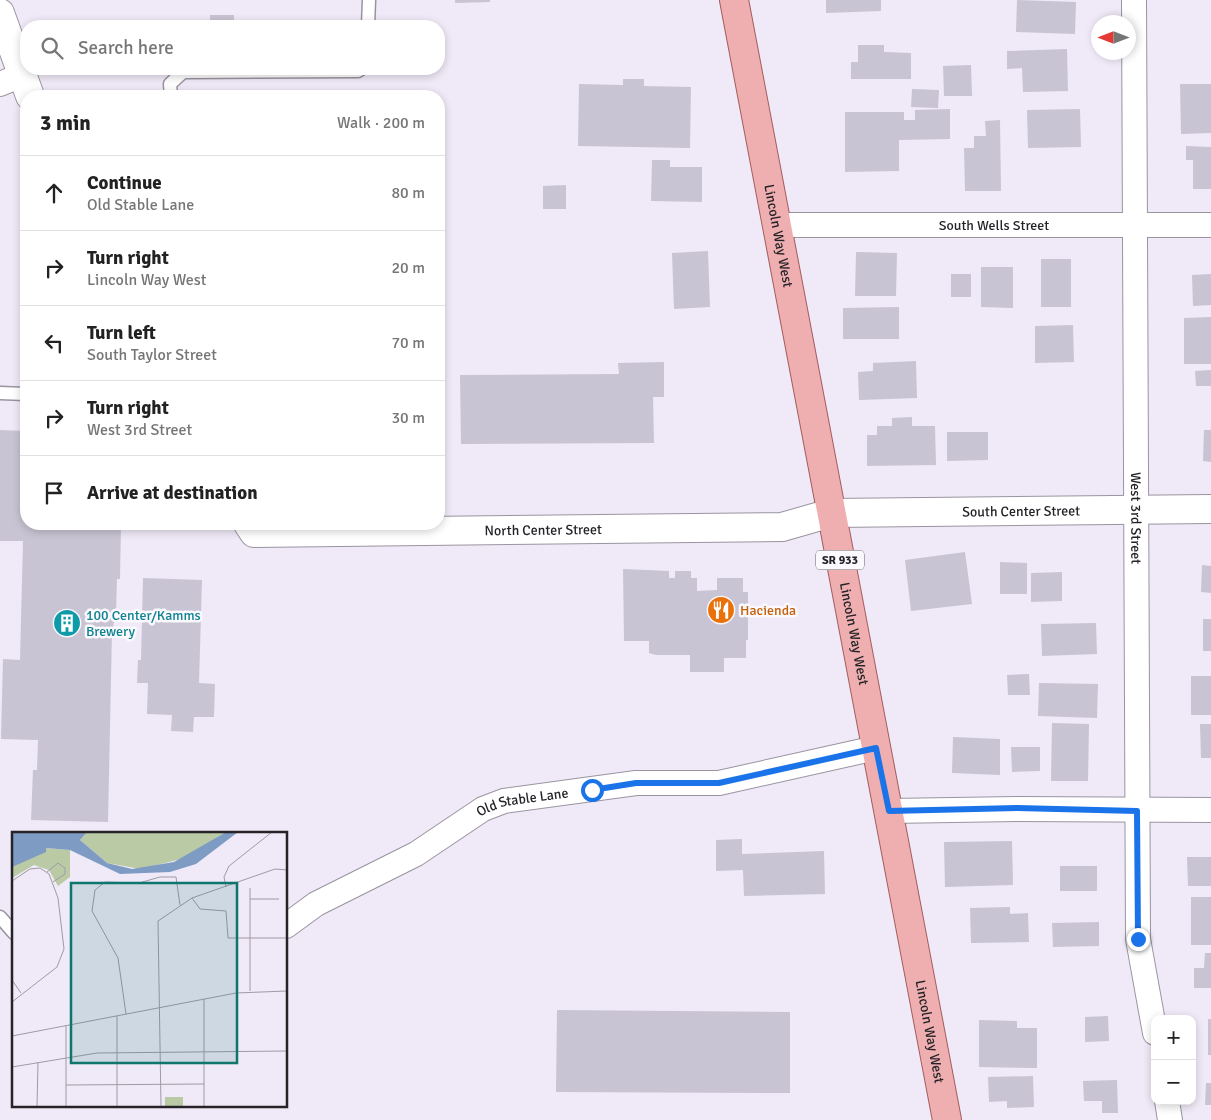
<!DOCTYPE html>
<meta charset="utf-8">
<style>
body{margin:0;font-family:Signika,sans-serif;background:#f2f2f2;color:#222}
.controls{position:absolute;right:15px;bottom:15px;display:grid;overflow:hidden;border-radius:10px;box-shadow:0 2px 8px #0003}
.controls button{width:45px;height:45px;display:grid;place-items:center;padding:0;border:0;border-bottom:1px solid #e0e0e0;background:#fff;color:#222;font:25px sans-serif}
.compass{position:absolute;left:1091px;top:15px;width:45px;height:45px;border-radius:50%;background:#fff;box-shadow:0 2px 8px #0003;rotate:270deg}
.stop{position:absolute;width:15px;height:15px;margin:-11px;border:4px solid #1a73e8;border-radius:50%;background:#fff}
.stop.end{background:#1a73e8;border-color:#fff;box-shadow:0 1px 5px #0008}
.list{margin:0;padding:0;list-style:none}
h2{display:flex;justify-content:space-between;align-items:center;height:65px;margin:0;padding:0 20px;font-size:21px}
h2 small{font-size:16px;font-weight:400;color:#767676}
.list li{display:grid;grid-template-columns:32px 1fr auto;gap:15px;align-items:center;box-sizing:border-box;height:75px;padding:0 20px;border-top:1px solid #e0e0e0}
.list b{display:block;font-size:19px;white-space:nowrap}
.list p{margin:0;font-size:16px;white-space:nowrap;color:#767676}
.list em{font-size:16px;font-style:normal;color:#767676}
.icon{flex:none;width:28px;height:28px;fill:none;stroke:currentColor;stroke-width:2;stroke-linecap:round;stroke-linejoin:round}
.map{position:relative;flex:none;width:1211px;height:1120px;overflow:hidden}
.search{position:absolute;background:#fff;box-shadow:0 2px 8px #0003;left:20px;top:20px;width:425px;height:55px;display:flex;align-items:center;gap:12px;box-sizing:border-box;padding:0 18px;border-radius:20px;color:#767676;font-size:19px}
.panel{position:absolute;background:#fff;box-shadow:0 2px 8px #0003;left:20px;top:90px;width:425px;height:440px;border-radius:20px}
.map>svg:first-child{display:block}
.building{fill:#c8c4d3}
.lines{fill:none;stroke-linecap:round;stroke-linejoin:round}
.service-casing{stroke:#9a94a0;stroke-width:15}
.minor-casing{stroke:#9a94a0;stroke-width:26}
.tertiary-casing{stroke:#9a94a0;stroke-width:30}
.primary-casing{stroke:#a25c5e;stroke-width:30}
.service{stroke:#fff;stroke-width:12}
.minor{stroke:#fff;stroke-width:24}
.tertiary{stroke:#fff;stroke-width:28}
.primary{stroke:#efafb0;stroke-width:28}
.route{stroke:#1a73e8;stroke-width:6}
.labels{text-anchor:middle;stroke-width:5;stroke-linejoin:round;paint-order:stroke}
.shield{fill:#fbf8fe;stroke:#656368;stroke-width:1}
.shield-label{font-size:12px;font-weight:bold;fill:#252328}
.street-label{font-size:14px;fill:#252328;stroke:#fbf8fe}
.food-label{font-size:14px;fill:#c56008;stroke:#fbf8fe;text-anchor:start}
.culture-label{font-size:14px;fill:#0d838f;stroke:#fbf8fe;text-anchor:start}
.inset-road{fill:none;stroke:#9f9aa4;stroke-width:1}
.view{fill:#0f766e;fill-opacity:0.15;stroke:#0f766e;stroke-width:2.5}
.inset-edge{fill:none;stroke:#252328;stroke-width:2.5}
</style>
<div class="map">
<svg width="1211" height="1120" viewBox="0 0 1211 1120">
<rect width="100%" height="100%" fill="#f0e9f7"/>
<path class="building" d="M455 0H490V2L455 3Z
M826 0H881V11L826 13Z
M1017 0 1076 2 1075 34 1016 32Z
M210 15H234V26H210Z
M858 45H884V52L911 53V79H851V62H858Z
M1067 49 1068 91 1023 92 1022 68 1007 69V51Z
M971 65 972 96H944L943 66Z
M623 79H644V86L691 87 690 148 578 146 579 84 623 85Z
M1180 84H1211V133L1181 134Z
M912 89 939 90 938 108 911 107Z
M950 109V139L899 140V171L845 172V112H904V120H915V110Z
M1080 109 1081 147 1028 148 1027 110Z
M1000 120 1001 191H965L964 148H974V136H986L985 121Z
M1186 146 1211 147V189H1193V160H1186Z
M652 160H670V167H702V202L651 201Z
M566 185V209H543V186Z
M708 251 710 307 674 309 672 253Z
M856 252 897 253 896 296H855Z
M1041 259H1071V307H1041Z
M981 267H1013V308L981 307Z
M951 274H971V297H951Z
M1211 274V305L1193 306 1192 275Z
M899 307V339H843V308Z
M1211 317V364H1184V318Z
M1073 325 1074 362 1035 363V326Z
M916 361 917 398 859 400 858 372 873 371V363Z
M664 362V397H653L654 443 461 444 460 375 619 374 618 363Z
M1211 370V386H1196L1195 371Z
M912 417V426H935L936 465 867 466V435H877V426H892V418Z
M0 430 26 431V524H121L120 579H117L116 614 112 631 108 822 31 820 33 770H37L38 740 1 739 3 659 20 660 23 541H0Z
M1204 430H1211V462L1203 461Z
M947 432H988V460L947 461Z
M965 552 972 604 911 611 905 560Z
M1000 562 1027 563V594H1000Z
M1202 565 1211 566V593L1201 592Z
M623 569 669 571V578H675V571H691V578H697V591L717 590V578H743V592H748V640H746V658H724V672H690V655H656L649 653V641H624Z
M1062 572V601L1031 602V573Z
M143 578 202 580 199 683 215 684 214 717H194L193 732 171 731 172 715 147 714 148 683H137L138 660H141Z
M1203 619H1211V651H1203Z
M1096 623 1097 654 1042 656 1041 624Z
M1029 674 1030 695H1008L1007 675Z
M1191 676H1211V715H1191Z
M1039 683 1098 684 1097 718 1038 716Z
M1052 723 1089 724 1088 781H1051Z
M1200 724H1211V758H1201Z
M953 737 1000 739V775L952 773Z
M1011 747H1040V771L1012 772Z
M742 839V854L824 851 825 894 744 896 743 870 716 871V840Z
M1012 841 1013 885 945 887 944 842Z
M1187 857H1211V886H1188Z
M1060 866H1097V891H1060Z
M1191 897H1211V945H1191Z
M1010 907V914L1028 913 1029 942 971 943 970 908Z
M1099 922V946L1053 947 1052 923Z
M1205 953H1211V988H1194V968H1204Z
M557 1010 790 1012V1093L556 1092Z
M1108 1016 1109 1041 1085 1042V1017Z
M1208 1019H1211V1055H1208Z
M979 1020 1017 1021V1028H1037V1068L979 1067Z
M1033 1076 1034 1107 1007 1108V1101L989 1102 988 1077Z
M1117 1080 1118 1113H1102V1101H1084L1083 1081Z
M1206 1083H1211V1105H1205Z"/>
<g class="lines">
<g class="service-casing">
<path id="service" d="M368 26 369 0
M171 96 170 84 183 72 358 71 361 69
M0 393 26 394
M0 917 14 933"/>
</g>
<g class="minor-casing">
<g id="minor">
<path id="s1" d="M1134 0 1138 939 1155 1033"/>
<path d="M0 84 22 75"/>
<path id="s2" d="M778 225H1211"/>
<path d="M889 811 1017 809 1211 810"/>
<path id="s3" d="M286 926 316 904 416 854 483 809 504 801 636 783H719L876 748"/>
<path d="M1167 1101 1170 1120"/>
</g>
</g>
<g class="tertiary-casing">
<g id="tertiary">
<path d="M0 13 30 96"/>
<path id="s4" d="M248 524 254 533 782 527 831 513 1211 509"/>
</g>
</g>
<g class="primary-casing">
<g id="primary">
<path id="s5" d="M734 0 947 1120"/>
</g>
</g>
<use href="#service" class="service"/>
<use href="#minor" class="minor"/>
<use href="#tertiary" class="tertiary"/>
<use href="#primary" class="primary"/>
</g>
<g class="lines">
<path class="route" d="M592 790 636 783H719L876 748 889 811 1017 808 1137 811 1138 939"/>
</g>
<defs>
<g id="restaurant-disc" transform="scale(1.4375)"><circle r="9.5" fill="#e8710a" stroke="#fbf8fe"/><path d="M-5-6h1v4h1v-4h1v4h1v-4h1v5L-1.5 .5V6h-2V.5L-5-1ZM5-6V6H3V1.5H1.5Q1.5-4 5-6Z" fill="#fff"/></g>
<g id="building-disc" transform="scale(1.4375)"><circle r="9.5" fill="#0f9aa8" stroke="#fbf8fe"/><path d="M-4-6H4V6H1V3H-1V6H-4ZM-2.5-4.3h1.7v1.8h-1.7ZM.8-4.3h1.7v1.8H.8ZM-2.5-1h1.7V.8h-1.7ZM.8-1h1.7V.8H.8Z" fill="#fff"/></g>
</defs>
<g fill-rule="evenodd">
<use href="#restaurant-disc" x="721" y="610"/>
<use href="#building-disc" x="67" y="623"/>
</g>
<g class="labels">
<rect class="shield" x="816" y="550.5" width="48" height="19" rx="4"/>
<g class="shield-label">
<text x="840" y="564">SR 933</text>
</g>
<g class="street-label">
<text dy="5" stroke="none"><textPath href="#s2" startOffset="216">South Wells Street</textPath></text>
<text dy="5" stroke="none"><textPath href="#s5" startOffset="240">Lincoln Way West</textPath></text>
<text dy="5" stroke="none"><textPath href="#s4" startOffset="780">South Center Street</textPath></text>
<text dy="5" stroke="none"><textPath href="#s1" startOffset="518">West 3rd Street</textPath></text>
<text dy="5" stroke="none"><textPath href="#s4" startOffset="300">North Center Street</textPath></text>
<text dy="5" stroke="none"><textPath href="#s5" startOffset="645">Lincoln Way West</textPath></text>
<text dy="5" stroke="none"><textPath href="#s3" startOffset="270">Old Stable Lane</textPath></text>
<text dy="5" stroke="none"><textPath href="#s5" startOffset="1050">Lincoln Way West</textPath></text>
</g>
<g class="food-label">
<text x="740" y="615">Hacienda</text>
</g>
<g class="culture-label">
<text x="86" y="620">100 Center/Kamms<tspan x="86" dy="16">Brewery</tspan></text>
</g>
</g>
<g transform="translate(12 832)">
<rect width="275" height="275" fill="#f0e9f7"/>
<path d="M75 0H214L169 27 129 37 95 31 68 8ZM34 16 58 18V45L46 54 37 38 22 33 0 46V35ZM153 265H171V275H153Z" fill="#b9caa4"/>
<path d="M0 0H75L68 8 95 31 120 37 162 30 214 0H226L184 32 158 40 108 42 58 18 34 16V20L0 35Z" fill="#7e9bc4"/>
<path class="inset-road" d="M35 40 46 31 53 36V42L41 50M0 49 18 37 28 36 37 42 46 66 52 117 45 135 0 170M214 55 212 45 217 34 260 0M238 56V159M180 66 188 77 214 79 216 106H275M238 67H267M0 148 9 161M192 167V275M114 182 106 126 80 79 83 58 93 50 127 51 148 45H164L168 73M105 184V275M54 193V275M0 204 224 161 275 159M0 235 85 221 275 219M54 253 192 252M25 275 26 230M149 275 146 89 180 66 263 37 275 38"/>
<path class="view" d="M59 51H225V231H59Z"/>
<rect width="275" height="275" class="inset-edge"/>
</g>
</svg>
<div class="controls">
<button>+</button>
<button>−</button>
</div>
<svg class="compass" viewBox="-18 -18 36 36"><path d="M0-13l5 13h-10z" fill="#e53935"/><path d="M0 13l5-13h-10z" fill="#767676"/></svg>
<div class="stop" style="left:592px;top:790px"></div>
<div class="stop end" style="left:1138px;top:939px"></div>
<div class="search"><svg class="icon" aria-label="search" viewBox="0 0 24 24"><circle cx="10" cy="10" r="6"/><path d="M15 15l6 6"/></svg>Search here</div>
<section class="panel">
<h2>3 min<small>Walk · 200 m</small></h2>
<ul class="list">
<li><svg class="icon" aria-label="ahead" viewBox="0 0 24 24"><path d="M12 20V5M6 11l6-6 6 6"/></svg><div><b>Continue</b><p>Old Stable Lane</p></div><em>80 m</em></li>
<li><svg class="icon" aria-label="right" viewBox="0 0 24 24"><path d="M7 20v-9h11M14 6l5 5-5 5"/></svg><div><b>Turn right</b><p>Lincoln Way West</p></div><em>20 m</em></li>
<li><svg class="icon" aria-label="left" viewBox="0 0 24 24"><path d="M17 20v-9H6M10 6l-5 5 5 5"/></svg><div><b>Turn left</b><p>South Taylor Street</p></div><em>70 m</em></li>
<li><svg class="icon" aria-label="right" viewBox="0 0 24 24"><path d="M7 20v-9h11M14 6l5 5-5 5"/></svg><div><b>Turn right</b><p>West 3rd Street</p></div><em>30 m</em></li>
<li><svg class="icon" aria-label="arrive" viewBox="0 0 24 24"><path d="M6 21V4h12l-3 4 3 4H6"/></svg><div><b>Arrive at destination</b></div></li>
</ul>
</section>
</div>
